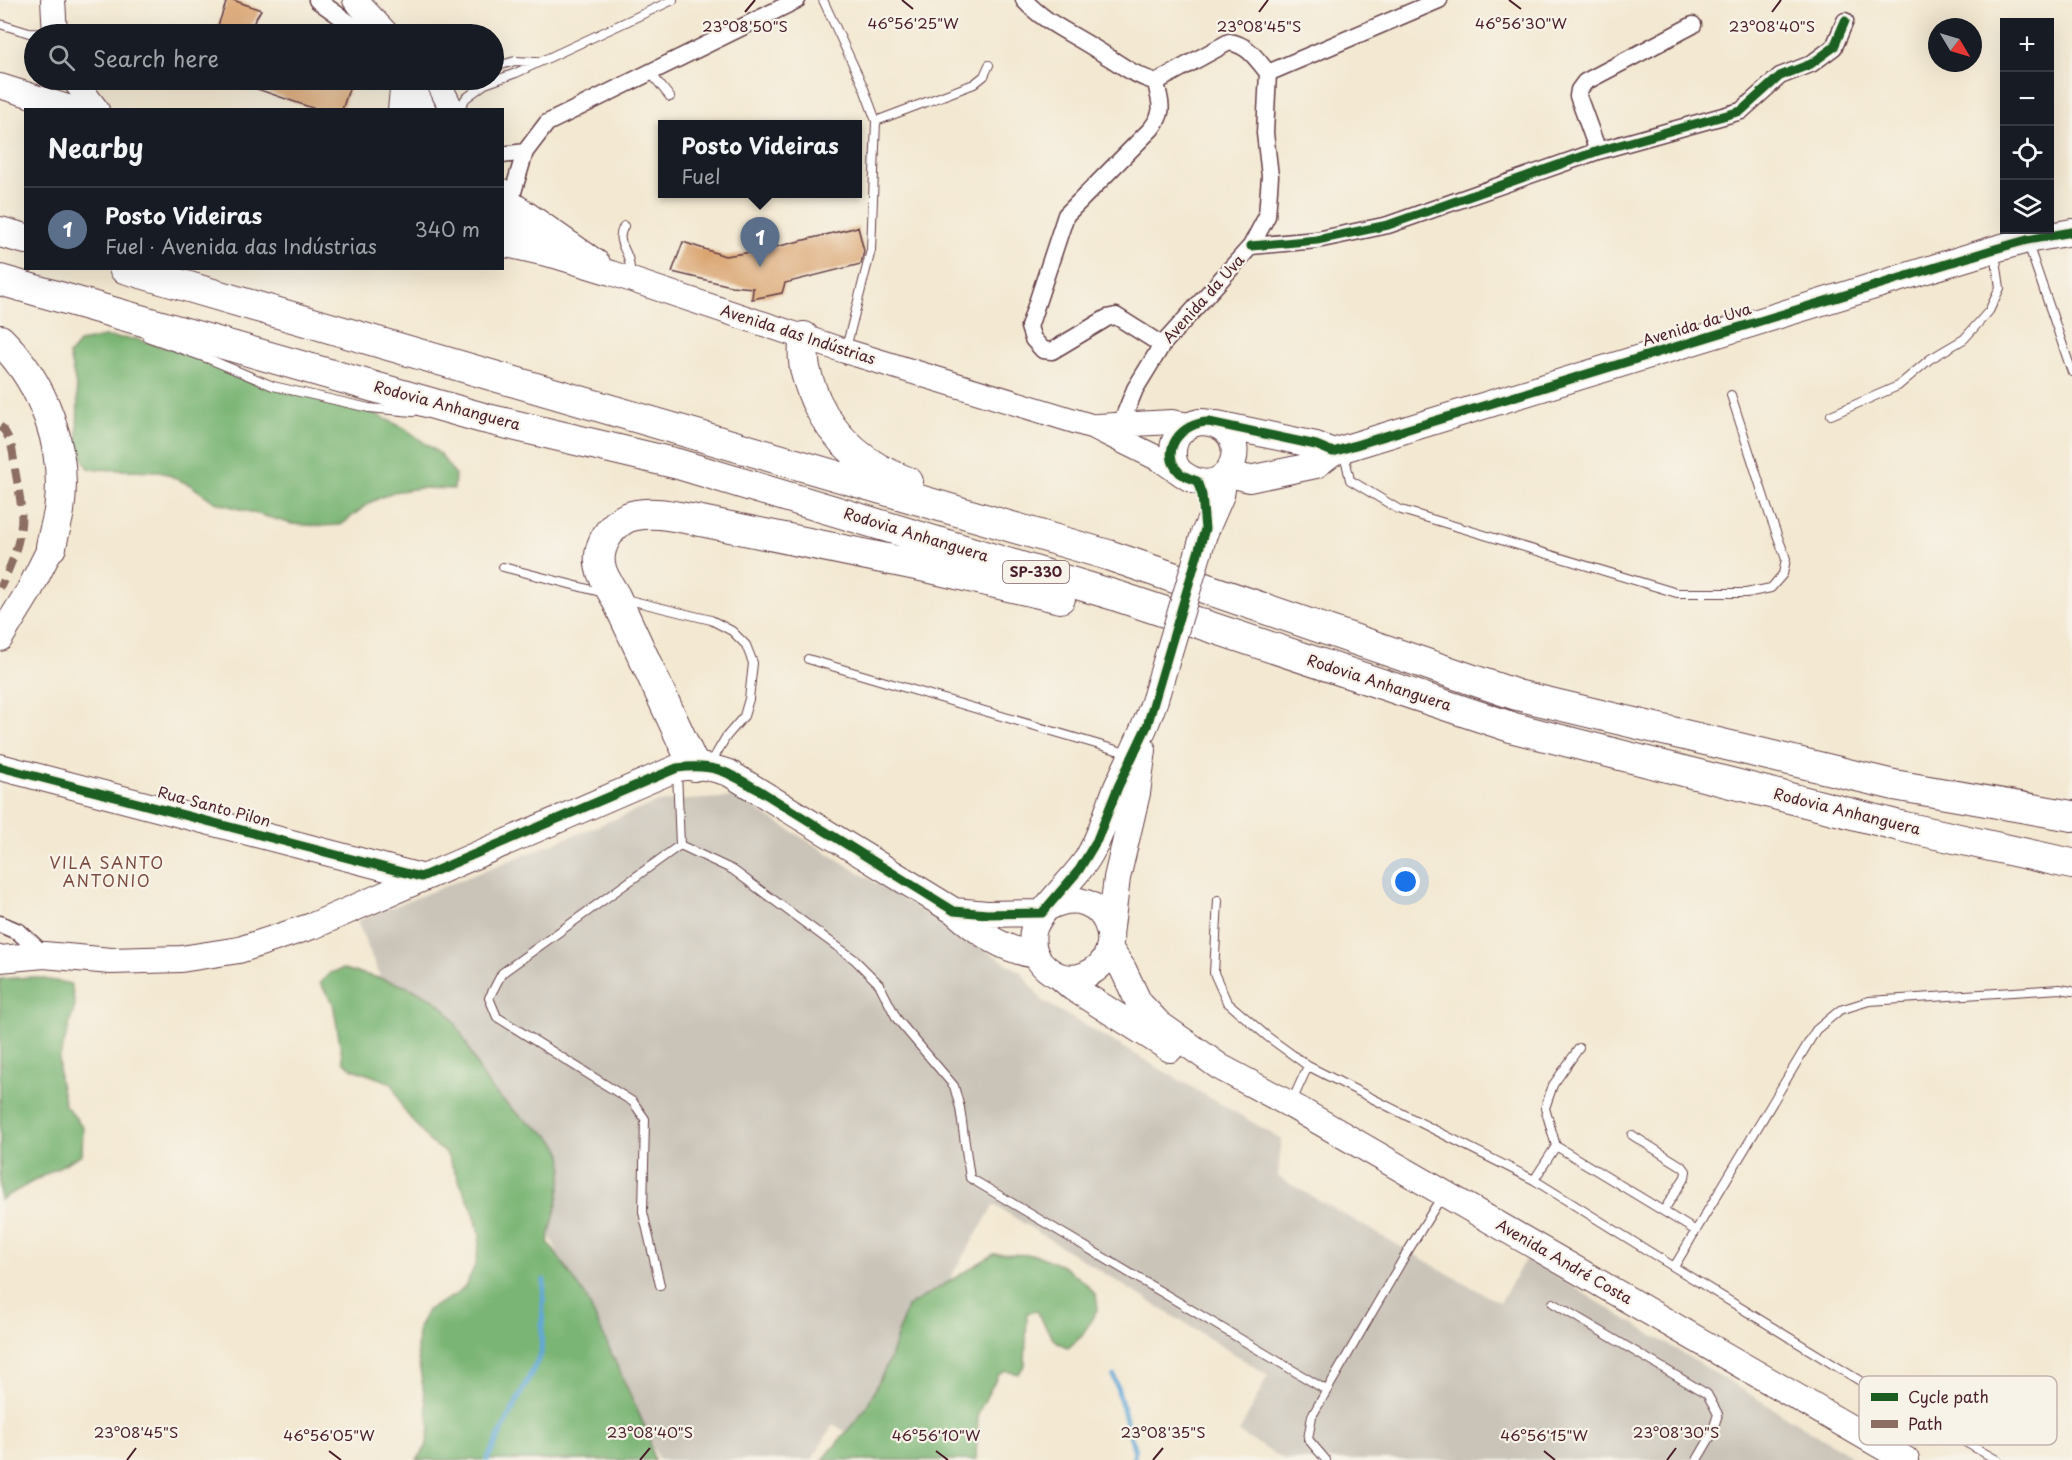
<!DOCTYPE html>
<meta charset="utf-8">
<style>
body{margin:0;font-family:"Playpen Sans",sans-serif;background:#20242c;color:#f1f3f6}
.controls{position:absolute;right:18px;top:18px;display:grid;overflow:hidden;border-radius:0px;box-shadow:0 6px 24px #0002}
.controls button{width:54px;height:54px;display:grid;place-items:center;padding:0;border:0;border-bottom:2px solid #363941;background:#171b24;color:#f1f3f6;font:30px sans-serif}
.compass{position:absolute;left:1928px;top:18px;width:54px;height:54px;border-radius:50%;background:#171b24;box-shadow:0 6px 24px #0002;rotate:128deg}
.you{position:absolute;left:1406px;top:882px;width:21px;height:21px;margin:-15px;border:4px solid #fff;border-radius:50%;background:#1a73e8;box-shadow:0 0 0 9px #1a73e833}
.badge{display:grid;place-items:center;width:39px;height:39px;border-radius:50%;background:#d1495b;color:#fff;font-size:20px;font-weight:700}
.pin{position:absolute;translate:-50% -50px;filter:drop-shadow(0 2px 3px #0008)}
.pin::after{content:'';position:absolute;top:32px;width:21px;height:18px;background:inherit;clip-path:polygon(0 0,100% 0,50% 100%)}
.popup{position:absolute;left:658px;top:120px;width:204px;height:78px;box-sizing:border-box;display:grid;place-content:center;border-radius:0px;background:#171b24;filter:drop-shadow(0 2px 4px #0005);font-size:20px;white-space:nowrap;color:#9ea1a6}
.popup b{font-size:22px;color:#f1f3f6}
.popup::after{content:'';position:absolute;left:50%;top:100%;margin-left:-12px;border:12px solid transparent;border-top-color:#171b24}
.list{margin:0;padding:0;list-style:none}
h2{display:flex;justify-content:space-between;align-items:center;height:78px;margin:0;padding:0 24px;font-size:26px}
h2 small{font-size:20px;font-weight:400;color:#9ea1a6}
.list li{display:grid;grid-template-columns:39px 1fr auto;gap:18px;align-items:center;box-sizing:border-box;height:84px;padding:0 24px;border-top:2px solid #363941}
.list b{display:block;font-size:22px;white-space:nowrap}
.list p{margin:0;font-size:20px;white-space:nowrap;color:#9ea1a6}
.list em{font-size:20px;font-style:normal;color:#9ea1a6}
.icon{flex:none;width:33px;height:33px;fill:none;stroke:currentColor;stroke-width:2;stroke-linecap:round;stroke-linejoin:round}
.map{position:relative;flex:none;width:2072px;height:1460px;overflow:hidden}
.search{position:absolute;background:#171b24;box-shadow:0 6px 24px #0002;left:24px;top:24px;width:480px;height:66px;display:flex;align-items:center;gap:15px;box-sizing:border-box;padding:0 21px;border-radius:33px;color:#9ea1a6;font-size:22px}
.panel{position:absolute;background:#171b24;box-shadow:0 6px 24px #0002;left:24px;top:108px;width:480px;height:162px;border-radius:0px}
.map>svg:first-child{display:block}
.industrial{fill:#c9c3b8}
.forest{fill:#7ab574;stroke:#626a50;stroke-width:1.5}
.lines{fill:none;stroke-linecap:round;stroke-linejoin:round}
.stream{stroke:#60a7d7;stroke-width:5}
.building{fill:#d89f67}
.lane-casing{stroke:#633d44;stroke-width:10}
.street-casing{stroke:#633d44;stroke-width:19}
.secondary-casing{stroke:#633d44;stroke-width:26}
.primary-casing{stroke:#633d44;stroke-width:28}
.highway-casing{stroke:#633d44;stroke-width:32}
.lane{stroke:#fff;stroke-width:8}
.street{stroke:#fff;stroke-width:16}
.secondary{stroke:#fff;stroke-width:24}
.primary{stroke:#fff;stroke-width:26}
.highway{stroke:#fff;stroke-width:30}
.primary-bridge-casing{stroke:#633d44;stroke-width:28;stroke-linecap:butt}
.primary-bridge{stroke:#fff;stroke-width:26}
.quiet{stroke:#8d6e63;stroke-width:8;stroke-dasharray:15 8;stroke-linecap:butt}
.cycleway-casing{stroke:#f7f3e8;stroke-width:13}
.cycleway{stroke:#1b5e20;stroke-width:9}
.ticks{fill:none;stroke:#4a1f2b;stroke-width:2}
.labels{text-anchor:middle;stroke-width:4.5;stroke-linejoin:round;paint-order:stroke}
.shield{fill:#f7f3e8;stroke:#7e5f64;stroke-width:1.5}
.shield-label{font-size:14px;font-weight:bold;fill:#4a1f2b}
.street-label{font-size:15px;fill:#4a1f2b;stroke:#f7f3e8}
.neighbourhood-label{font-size:16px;letter-spacing:1.5px;fill:#7c4c40;stroke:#f7f3e8}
.key{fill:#f7f3e8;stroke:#c3b3af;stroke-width:1.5}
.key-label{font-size:16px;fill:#4a1f2b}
.ticks-label{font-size:15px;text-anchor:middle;fill:#4a1f2b;stroke:#f7f3e8;stroke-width:4.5;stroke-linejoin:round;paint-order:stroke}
</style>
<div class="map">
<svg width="2072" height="1460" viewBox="0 0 2072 1460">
<rect width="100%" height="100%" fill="#f7f3e8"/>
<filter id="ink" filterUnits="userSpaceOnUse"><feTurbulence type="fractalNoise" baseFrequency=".0167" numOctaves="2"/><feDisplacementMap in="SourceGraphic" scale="12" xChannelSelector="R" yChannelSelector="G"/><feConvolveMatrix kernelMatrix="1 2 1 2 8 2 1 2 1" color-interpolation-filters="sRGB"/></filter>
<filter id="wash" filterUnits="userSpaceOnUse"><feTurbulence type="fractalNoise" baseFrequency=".008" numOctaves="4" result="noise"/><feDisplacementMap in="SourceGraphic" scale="24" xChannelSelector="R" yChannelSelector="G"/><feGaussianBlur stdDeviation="1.35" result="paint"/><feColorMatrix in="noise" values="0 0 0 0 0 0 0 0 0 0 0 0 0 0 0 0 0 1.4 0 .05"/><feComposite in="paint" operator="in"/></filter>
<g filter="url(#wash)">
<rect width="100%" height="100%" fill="#f3e8d1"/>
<path class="industrial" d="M736 797 1021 972 1043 1001 1281 1139 1278 1177 1500 1303 1526 1258 1858 1460H1285L1239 1433 1268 1375 994 1205 855 1437 833 1424 812 1460H659L531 1197 403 1032 357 921 658 802Z"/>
<path class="forest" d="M104 337 136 339 163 347 181 346 227 371 371 412 404 428 440 454 455 475 454 489 420 488 393 492 369 503 341 525 319 526 292 524 215 502 190 485 160 471 90 469C71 450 80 417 77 392 75 380 72 368 69 355L80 342Z
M343 969C373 977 408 983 434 1000 462 1018 470 1062 491 1088 500 1099 513 1110 524 1119 538 1129 554 1135 561 1152 568 1170 552 1221 548 1242L585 1295 648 1434 654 1460H417L426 1447 430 1428 417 1352 418 1328 427 1310 457 1294 466 1285 476 1263 480 1236 474 1213 446 1153 430 1142 403 1109 392 1083 353 1069 343 1061 333 1003 320 983 330 973Z
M33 977 71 984 75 1006 59 1060V1079L65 1105 83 1127 82 1154 0 1200V979Z
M994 1254 1037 1255 1064 1267 1085 1283 1096 1295 1098 1308 1082 1336 1068 1348 1054 1340 1036 1311 1027 1313 1025 1365 1018 1374 1006 1371 998 1375 978 1413 976 1460H823L866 1408 890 1358 907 1307Z"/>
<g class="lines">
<path class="stream" d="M1114 1376 1135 1452 1133 1460
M487 1460 541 1354 544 1280"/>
</g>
<g id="blocks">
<path class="building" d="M227 0H233L261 10 247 34H215Z
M237 80H352L342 110H318L237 82Z
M858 227 864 251 861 264 785 283 782 293 752 299 753 288 731 286 672 272 683 242 725 256 759 251Z"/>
</g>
</g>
<g filter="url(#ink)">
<use href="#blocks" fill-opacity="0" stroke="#633d44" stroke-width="1.5"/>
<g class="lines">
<g class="lane-casing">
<path id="lane" d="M823 0 863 86 876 121 871 250 846 348
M0 24 29 33 51 34
M494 67 515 61 536 62
M650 72 670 97
M458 110 466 98 485 84 516 73 673 0
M876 121 974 84 984 76 989 65
M624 226C617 239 622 243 627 255 630 261 630 270 631 276
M2028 244 2072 372
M147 337 209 359 273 386 369 408 413 412
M1831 415 1898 386 1930 359 1964 339 1989 311 2000 288 1995 253
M1344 453 1350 480 1398 509 1677 593H1746L1771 588 1783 574 1786 559 1769 513 1731 395
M503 567 604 593
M625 599 711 620 732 631 746 645 753 663 749 699 744 716 726 737 709 766
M808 659 1130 754
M677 772 680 845 733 870 854 959 879 984 897 1019 954 1086 960 1108 970 1178 1326 1390
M1218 900 1214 973 1227 1002 1268 1037 1308 1066
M1292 1101 1308 1066 1534 1180 1674 1267 1816 1030 1840 1010 1869 1001 2060 989 2072 991
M1632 1135 1683 1167 1686 1171 1685 1177 1664 1210
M1556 1146 1696 1231
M1534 1180 1556 1146 1545 1108 1553 1085 1579 1048
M1674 1267 1906 1409 1997 1460
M660 1285 643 1212 645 1119 633 1102 497 1017 489 998 502 973 680 845
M1553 1303 1707 1394 1718 1414 1711 1436 1697 1460
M1326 1460 1308 1439 1312 1416 1406 1254 1442 1196"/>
</g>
<g class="street-casing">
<path id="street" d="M317 0 355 27 368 33 385 31
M1024 0C1044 22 1069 32 1094 48 1116 61 1130 74 1156 82L1229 42C1248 45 1256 58 1268 73
M1156 82C1160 104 1166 110 1151 129L1066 215 1029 327 1033 339 1043 350 1052 351 1107 318 1116 316 1162 345
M1598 151 1578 96 1579 90 1585 82 1693 25
M502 155 525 152
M510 202 525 152 547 123 797 0
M1251 246 1317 240 1388 225 1598 151 1741 111 1780 76 1811 64 1834 47 1845 21
M1120 426 1135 389 1162 345 1251 246 1267 216 1270 176 1265 133 1268 73 1439 0
M0 924 19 932 44 955"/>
</g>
<g class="secondary-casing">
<path id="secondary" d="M53 0 55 34
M355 0 387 34
M74 80 97 110
M410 80 424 110
M437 80 452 110
M0 86 77 110
M400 110 403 80
M502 191 510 202 598 263
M502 224 535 243
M502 244 555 256 611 273 845 351 1094 427 1159 459 1180 473
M1097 426 1172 422 1190 425"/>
</g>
<g class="primary-casing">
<path id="primary" d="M1199 422C1261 422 1233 510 1183 474 1169 464 1170 441 1183 430 1187 425 1193 424 1199 422Z
M1217 424 1316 445 1333 452
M1227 473 1249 479 1316 465 1333 452 1995 249 2027 240 2072 232
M1204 534 1221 495 1224 478
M0 638 29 591 51 547
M0 767 421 877
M1049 907C1106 878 1134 956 1085 975 1057 986 1028 961 1033 932 1037 911 1074 880 1087 859 1101 837 1107 811 1117 787 1130 758 1145 730 1155 699
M954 911 987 914 1042 913
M1110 935 1117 878 1137 793 1143 750
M1109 948 1123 969 1139 1003 1159 1024 1220 1067 1291 1105 1906 1460
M0 959 44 955 111 961 181 959 239 950 315 925 677 768C700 765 707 766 729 773L954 911C977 932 1005 951 1036 955
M1059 976 1073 988 1170 1049"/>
</g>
<g class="highway-casing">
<path id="highway" d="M0 232 26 239
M124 268 1108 555 1517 695 1894 785 2072 816
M0 280 483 418 678 464 1117 596 1514 728 1900 826 2072 864
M804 337C804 345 803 353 804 361 805 374 811 389 816 401 835 441 865 467 908 482
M0 340C44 383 68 449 59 511 57 523 53 535 51 547
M694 766 615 596C611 589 605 580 602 572 593 549 612 519 636 515 656 511 677 517 696 520L926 567 1060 598"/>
</g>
<use href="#lane" class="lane"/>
<use href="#street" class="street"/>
<use href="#secondary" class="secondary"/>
<use href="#primary" class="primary"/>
<use href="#highway" class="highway"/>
<g class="primary-bridge-casing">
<path id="primary-bridge" d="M1155 699 1204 534"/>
</g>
<use href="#primary-bridge" class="primary-bridge"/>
<path class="quiet" d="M0 426C12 437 13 453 15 469 17 482 20 494 21 507 24 535 12 564 0 588"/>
<g class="cycleway-casing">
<path id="cycleway" d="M1251 246 1317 240 1388 225 1598 151 1741 111 1780 76 1811 64 1834 47 1845 21
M0 767 421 877 677 768C717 763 728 773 762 792L954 911 987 914 1042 913 1079 870 1097 840 1118 787 1147 726 1155 699 1205 529 1202 495 1197 481C1192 479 1185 477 1180 473 1158 452 1181 422 1209 422L1316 445 1333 452 1995 249 2027 240 2072 232"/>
</g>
<use href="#cycleway" class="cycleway"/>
</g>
</g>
<path class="ticks" d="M902 0 913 9M1509 0 1521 9M745 12 755 0M1259 12 1268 0M1772 12 1781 0M329 1451 341 1460M936 1451 948 1460M1544 1451 1555 1460M127 1460 136 1448M640 1460 650 1448M1153 1460 1163 1448M1667 1460 1676 1448"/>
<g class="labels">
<rect class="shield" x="1003" y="561" width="66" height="22" rx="4.5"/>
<g class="shield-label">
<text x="1036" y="577">SP-330</text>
</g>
<g class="street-label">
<text transform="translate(1204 299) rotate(-48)" y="5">Avenida da Uva</text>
<text transform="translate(1697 325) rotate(-17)" y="5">Avenida da Uva</text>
<text transform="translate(798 335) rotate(18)" y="5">Avenida das Indústrias</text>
<text transform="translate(447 406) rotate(15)" y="5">Rodovia Anhanguera</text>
<text transform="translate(916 535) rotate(17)" y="5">Rodovia Anhanguera</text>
<text transform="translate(1379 683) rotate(18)" y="5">Rodovia Anhanguera</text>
<text transform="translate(214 807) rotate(15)" y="5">Rua Santo Pilon</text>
<text transform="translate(1847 812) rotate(14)" y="5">Rodovia Anhanguera</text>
<text transform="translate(1564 1262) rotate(30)" y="5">Avenida André Costa</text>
</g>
<g class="neighbourhood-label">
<text x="107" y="869">VILA SANTO<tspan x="107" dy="18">ANTONIO</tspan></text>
</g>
</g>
<rect x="1859" y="1376" width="198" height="69" rx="9" class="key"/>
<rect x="1871" y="1393" width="27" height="8" fill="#1b5e20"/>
<rect x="1871" y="1420" width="27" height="8" fill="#8d6e63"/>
<g class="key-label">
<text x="1908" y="1403">Cycle path</text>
<text x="1908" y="1430">Path</text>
</g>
<g class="ticks-label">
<text x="913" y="29">46°56'25"W</text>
<text x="1521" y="29">46°56'30"W</text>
<text x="745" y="32">23°08'50"S</text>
<text x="1772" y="32">23°08'40"S</text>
<text x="1259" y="32">23°08'45"S</text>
<text x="136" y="1438">23°08'45"S</text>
<text x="650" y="1438">23°08'40"S</text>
<text x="1163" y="1438">23°08'35"S</text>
<text x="1676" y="1438">23°08'30"S</text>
<text x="329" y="1441">46°56'05"W</text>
<text x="936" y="1441">46°56'10"W</text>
<text x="1544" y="1441">46°56'15"W</text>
</g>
</svg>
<div class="controls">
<button>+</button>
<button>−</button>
<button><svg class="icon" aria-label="locate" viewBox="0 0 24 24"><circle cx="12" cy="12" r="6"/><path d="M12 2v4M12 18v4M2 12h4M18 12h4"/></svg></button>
<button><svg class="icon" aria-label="layers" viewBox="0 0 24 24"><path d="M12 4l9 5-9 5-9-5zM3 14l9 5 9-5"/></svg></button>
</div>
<svg class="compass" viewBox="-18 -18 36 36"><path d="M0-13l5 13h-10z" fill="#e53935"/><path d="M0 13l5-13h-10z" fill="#9ea1a6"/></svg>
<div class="you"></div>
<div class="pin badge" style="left:760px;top:267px;background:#5c6f8a">1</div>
<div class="popup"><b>Posto Videiras</b>Fuel</div>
<div class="search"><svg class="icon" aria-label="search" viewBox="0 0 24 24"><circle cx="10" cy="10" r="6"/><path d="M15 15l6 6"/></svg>Search here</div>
<section class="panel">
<h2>Nearby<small></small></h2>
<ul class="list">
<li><span class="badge" style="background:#5c6f8a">1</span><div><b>Posto Videiras</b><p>Fuel · Avenida das Indústrias</p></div><em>340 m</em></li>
</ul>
</section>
</div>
